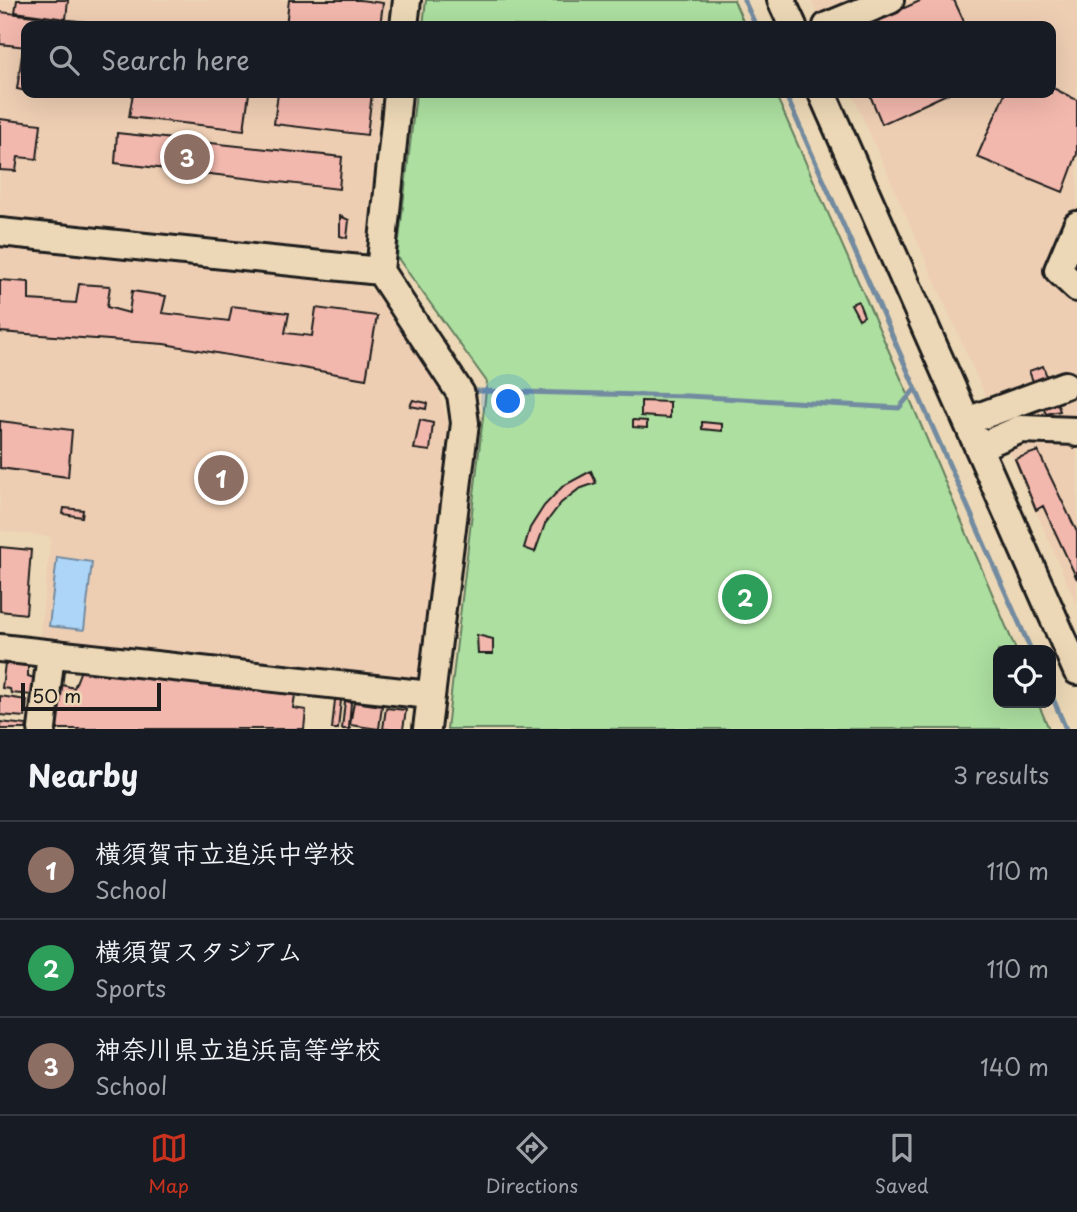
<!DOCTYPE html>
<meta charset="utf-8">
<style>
body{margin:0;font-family:"Playpen Sans","Klee One",sans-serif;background:#20242c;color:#f1f3f6}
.controls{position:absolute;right:21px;bottom:21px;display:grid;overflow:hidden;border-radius:14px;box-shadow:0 7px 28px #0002}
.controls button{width:63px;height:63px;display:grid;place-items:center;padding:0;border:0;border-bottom:2px solid #363941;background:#171b24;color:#f1f3f6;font:35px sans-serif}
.scale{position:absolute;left:21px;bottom:18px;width:140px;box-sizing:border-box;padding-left:7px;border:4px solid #1c1c1c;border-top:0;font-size:19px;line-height:24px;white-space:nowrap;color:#1c1c1c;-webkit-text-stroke:5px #ecd8b6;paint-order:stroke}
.you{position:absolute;left:509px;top:402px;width:24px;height:24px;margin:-18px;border:5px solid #fff;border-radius:50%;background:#1a73e8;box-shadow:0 0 0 10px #1a73e833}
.badge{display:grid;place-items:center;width:46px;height:46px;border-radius:50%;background:#c8321e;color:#fff;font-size:23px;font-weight:700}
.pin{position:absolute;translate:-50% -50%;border:4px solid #fff;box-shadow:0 2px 7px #0006}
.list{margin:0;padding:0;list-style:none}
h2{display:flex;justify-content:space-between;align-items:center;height:91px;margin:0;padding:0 28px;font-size:30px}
h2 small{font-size:23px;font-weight:400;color:#9ea1a6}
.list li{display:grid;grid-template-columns:46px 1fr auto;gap:21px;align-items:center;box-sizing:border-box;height:98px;padding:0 28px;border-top:2px solid #363941}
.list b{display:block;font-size:26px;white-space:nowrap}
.list p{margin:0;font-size:23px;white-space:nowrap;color:#9ea1a6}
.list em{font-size:23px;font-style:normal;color:#9ea1a6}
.icon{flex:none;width:38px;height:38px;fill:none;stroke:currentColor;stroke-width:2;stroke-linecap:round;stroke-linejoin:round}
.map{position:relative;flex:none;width:1077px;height:729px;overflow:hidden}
.search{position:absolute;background:#171b24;box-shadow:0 7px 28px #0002;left:21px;right:21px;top:21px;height:77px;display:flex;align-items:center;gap:18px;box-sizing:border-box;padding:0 24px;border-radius:14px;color:#9ea1a6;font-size:26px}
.sheet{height:385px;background:#171b24}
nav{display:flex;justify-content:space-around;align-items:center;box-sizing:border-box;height:98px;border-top:2px solid #363941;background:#171b24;font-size:19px;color:#9ea1a6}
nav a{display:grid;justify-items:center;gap:4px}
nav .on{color:#c8321e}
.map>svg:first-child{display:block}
.built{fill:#eeceb3}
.green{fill:#acdfa0;stroke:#647e5e;stroke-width:2}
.water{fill:#add5f8;stroke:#738ba0;stroke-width:2}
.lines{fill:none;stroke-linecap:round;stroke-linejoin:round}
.stream{stroke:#738ba0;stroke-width:5}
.building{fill:#f3b8ad;stroke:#1c1c1c;stroke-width:2}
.minor-casing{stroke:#1c1c1c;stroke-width:32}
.minor{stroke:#ecd8b6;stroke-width:26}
</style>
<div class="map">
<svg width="1077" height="729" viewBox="0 0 1077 729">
<rect width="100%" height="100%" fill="#ecd8b6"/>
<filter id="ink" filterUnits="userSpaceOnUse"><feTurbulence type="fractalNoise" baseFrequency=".0143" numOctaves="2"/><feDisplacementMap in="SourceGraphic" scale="14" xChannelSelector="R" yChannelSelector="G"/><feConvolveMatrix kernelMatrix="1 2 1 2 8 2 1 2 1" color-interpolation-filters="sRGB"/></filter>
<g filter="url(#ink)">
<path class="built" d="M0 0H390L387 26H26V93H381L366 248 353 259 0 220Z
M811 0H1077V605L852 93H1051V26H823Z
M0 240 351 279 376 293 436 380 448 424 422 678 415 682 39 642 51 537 0 531Z"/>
<path class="green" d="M426 0H734L745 26H423Z
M416 93H775L907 392 1016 650H998V703H1038L1049 729H447L487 382 397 257Z"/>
<path class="water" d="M57 557 92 562 84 630 49 626Z"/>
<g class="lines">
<path class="stream" d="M744 0 756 26
M785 93 1031 650
M477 391 688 396 899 408 915 389
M1051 694 1066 729"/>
</g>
<path class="building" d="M17 0H68L66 19 15 12Z
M289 0H360L383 3 380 26H286Z
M922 0H954L966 26H864Z
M0 12 86 22V26H26V47L0 44Z
M23 48H26V91L17 89Z
M1051 87 1077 100V154L1063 192 977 157 1005 93H1051Z
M133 93H249L244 130 129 117Z
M278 93H372L367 135 274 124Z
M869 93H949L882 124Z
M0 119 41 124 37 159 18 157 16 171 0 170Z
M117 133 342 157 339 189 115 163Z
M340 216 349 220 347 238 340 236Z
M0 280 29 282V300L76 303 79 284 110 286 107 307 129 313 132 291 166 296 162 313 229 321 232 306 289 313 285 333 312 336 316 308 377 316 366 379 164 344 0 332Z
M858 301 864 316 859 319 851 304Z
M1043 366 1060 411 1046 414 1029 371Z
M413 400 427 403 426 409 410 406Z
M641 401 670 402V418L641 416Z
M420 420 433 423 430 451 414 449Z
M633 420 647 421V428L633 427Z
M0 421 72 430 68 477 0 468Z
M702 422 722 424V431L702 429Z
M1038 451 1077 532V579L1043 506 1036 510 1015 459Z
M591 471 596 483 579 489 561 503 545 524 535 552 524 548 530 528 544 506 563 486Z
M64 508 83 510 82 517 63 514Z
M0 547 31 550 26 614 0 611Z
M477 635 493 639V654H478Z
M5 663 28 666V676L34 678 32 695 11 693 10 689 2 688Z
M81 670 295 695 293 708 306 710 304 729H56L59 684 74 688Z
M0 696 27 700 25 717 0 715Z
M335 700H341L338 729H332Z
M345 701 351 702 349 728 351 729H342Z
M354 702 382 706 379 729 350 725Z
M386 708 406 710 403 729H383Z
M0 722 27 725 26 729H0Z"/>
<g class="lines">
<g class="minor-casing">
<path id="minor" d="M781 0 793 26
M404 26 407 0
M827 26 890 0
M822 93 1077 671
M1077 225 1058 270 1077 288
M0 232 380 271 461 394 465 423 427 729
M380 271 398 93
M967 421 1065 385
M979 447 1021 429 1076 431 1077 433
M0 648 430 695
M42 729 51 654"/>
</g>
<use href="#minor" class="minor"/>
</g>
</g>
</svg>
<div class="controls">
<button><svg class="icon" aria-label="locate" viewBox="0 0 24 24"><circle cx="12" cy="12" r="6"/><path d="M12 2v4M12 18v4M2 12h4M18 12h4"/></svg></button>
</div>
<div class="scale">50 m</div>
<div class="you"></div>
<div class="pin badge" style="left:221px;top:478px;background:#8d6e63">1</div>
<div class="pin badge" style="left:745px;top:597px;background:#2e9e5b">2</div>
<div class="pin badge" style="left:187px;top:157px;background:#8d6e63">3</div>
<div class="search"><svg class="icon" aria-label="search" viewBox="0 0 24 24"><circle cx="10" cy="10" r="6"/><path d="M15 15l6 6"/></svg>Search here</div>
</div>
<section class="sheet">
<h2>Nearby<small>3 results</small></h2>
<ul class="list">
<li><span class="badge" style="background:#8d6e63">1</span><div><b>横須賀市立追浜中学校</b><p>School</p></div><em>110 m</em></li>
<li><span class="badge" style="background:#2e9e5b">2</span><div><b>横須賀スタジアム</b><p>Sports</p></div><em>110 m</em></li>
<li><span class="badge" style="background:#8d6e63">3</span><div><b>神奈川県立追浜高等学校</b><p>School</p></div><em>140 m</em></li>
</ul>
</section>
<nav>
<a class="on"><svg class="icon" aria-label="map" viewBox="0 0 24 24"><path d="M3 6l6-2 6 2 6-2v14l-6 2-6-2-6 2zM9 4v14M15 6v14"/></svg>Map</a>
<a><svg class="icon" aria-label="directions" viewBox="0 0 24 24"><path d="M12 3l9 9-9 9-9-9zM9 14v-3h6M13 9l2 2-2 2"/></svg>Directions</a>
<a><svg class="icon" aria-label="saved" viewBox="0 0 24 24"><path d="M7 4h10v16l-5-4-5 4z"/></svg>Saved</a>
</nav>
